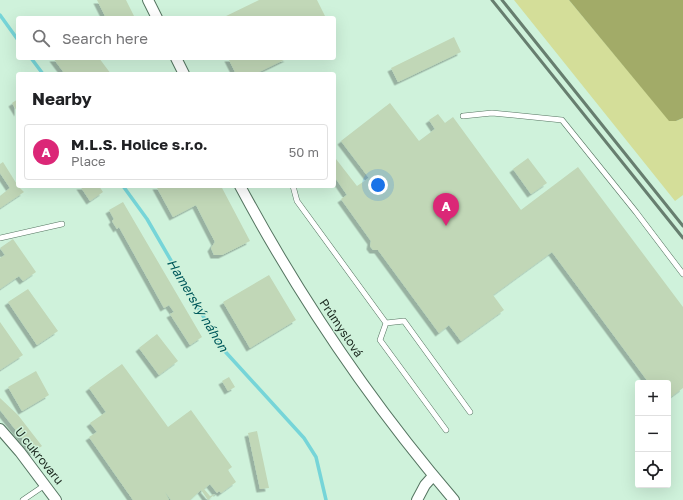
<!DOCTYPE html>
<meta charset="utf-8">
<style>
body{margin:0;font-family:"Golos Text",sans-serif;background:#f6f6f6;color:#202124}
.controls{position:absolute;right:12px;bottom:12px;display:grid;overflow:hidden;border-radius:4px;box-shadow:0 4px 16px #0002}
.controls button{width:36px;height:36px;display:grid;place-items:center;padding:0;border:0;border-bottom:1px solid #e0e0e0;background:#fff;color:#202124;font:20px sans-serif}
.you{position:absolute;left:378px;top:185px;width:14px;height:14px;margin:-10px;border:3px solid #fff;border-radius:50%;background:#1a73e8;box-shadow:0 0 0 6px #1a73e833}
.badge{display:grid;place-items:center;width:26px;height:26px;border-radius:50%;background:#db2777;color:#fff;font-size:13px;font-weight:700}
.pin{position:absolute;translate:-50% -33px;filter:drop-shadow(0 1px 2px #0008)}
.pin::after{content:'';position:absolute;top:21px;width:14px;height:12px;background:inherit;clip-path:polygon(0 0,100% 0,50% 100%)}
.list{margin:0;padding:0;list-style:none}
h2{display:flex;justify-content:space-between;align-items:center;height:52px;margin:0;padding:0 16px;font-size:17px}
h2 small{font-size:13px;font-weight:400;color:#757577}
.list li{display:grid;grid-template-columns:26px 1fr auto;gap:12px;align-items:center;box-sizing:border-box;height:56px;margin:0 8px 8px;padding:0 8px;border:1px solid #e0e0e0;border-radius:4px}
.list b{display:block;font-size:15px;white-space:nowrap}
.list p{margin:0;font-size:13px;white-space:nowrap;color:#757577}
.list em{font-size:13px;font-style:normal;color:#757577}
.icon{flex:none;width:22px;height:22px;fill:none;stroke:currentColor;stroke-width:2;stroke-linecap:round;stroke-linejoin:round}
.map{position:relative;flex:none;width:683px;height:500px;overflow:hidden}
.search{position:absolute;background:#fff;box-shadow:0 4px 16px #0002;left:16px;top:16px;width:320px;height:44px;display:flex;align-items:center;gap:10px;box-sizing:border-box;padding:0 14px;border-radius:4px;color:#757577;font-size:15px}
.panel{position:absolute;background:#fff;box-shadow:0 4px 16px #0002;left:16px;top:72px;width:320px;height:116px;border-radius:4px}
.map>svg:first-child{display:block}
.green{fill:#d4de99}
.forest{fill:#a2ab68}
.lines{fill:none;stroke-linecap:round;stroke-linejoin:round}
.stream{stroke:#76d5d8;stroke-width:3.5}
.building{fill:#c1d7b7;filter:url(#shadow)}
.service-casing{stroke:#547460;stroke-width:6}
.minor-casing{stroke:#547460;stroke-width:12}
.service{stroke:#fff;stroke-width:5}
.minor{stroke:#fff;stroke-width:10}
.rail{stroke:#677e6f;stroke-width:3}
.labels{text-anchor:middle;stroke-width:3;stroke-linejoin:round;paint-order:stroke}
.street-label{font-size:12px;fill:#19261d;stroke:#cff2db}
.water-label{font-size:13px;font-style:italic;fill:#00595b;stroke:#cff2db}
</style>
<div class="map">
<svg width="683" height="500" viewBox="0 0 683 500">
<defs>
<filter id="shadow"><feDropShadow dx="-3.5" dy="3.5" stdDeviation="0" flood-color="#0004"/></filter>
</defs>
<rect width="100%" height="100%" fill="#cff2db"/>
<path class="green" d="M514 0H569L669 120 676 121 683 118V195L675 201Z"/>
<path class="forest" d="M569 0H683V118L676 121H669Z"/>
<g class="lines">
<path class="stream" d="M0 15 18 40
M31 58 43 74
M123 186 147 219 221 347 304 438 316 457 326 500"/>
</g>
<path class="building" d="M97 0H126L135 18H106Z
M259 0H317L326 18H222Z
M454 37 461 52 398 82 391 68Z
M53 58H99L111 74H65Z
M228 58H288L255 74H236Z
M18 99V113L12 103Z
M390 103 419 141 435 129 429 120 438 114 445 123 453 117 521 210 578 167 683 307V388L668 399V383H649L552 252 493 295 504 310 461 341 449 325 439 333 378 250H373L370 246 371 241 341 199 347 195 334 176V160L336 159 357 186 369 178 341 141Z
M528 158 547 183 531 194 513 169Z
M3 162 18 186 24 192 0 208V196L10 188 0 173V164Z
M80 186H99L103 192 90 201Z
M156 186H221L250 241 222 255H214L211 248 215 242 196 205 173 217Z
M123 202 202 337 190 345 170 314 174 312 169 305 164 308 119 227 117 229 112 221 114 219 109 210Z
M13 239 36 272 23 281 19 276 0 289V258L5 255 0 248Z
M269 275 296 320 250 348 223 302Z
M28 289 58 331 37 345 8 302Z
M0 322 23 355 0 370Z
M157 334 178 361 159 375 139 348Z
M122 364 168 427 191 410 232 467 228 470 236 482 221 493 219 491 217 493 210 484 204 489 210 496 215 494 208 500 201 490 190 500H171L165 492 169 500H133L89 437 97 432 90 423 106 412 89 388Z
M36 371 49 395 22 411 8 387Z
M229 377 235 387 228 391 222 381Z
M0 398 18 415 42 446 33 452 0 410Z
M257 431 269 488 260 489 248 433Z"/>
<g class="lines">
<g class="service-casing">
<path id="service" d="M463 116 492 113 562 120 636 212 683 274
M293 186 297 201 386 323 404 321 470 412
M0 238 62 224
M386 323 380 340 446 430
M23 500 45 485"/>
</g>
<g class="minor-casing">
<path id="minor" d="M148 0 157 18
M176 58 184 74
M240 186C300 298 371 403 454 500
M0 429 20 452 56 500
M417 500 425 485 433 476"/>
</g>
<use href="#service" class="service"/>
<use href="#minor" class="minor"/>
<path class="rail" d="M492 0 683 238
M502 0 683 226"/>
</g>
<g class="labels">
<g class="street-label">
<text transform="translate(341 328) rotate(56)" y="4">Průmyslová</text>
<text transform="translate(39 456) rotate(51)" y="4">U cukrovaru</text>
</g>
<g class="water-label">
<text transform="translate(198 305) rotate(59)" y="5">Hamerský náhon</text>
</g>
</g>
</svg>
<div class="controls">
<button>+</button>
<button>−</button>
<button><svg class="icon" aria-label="locate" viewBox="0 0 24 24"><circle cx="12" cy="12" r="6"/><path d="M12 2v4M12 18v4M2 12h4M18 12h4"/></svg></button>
</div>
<div class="you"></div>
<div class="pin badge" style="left:446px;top:226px">A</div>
<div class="search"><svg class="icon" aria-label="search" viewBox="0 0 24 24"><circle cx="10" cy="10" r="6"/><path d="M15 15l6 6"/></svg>Search here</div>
<section class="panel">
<h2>Nearby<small></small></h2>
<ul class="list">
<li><span class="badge">A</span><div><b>M.L.S. Holice s.r.o.</b><p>Place</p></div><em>50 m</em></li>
</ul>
</section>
</div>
